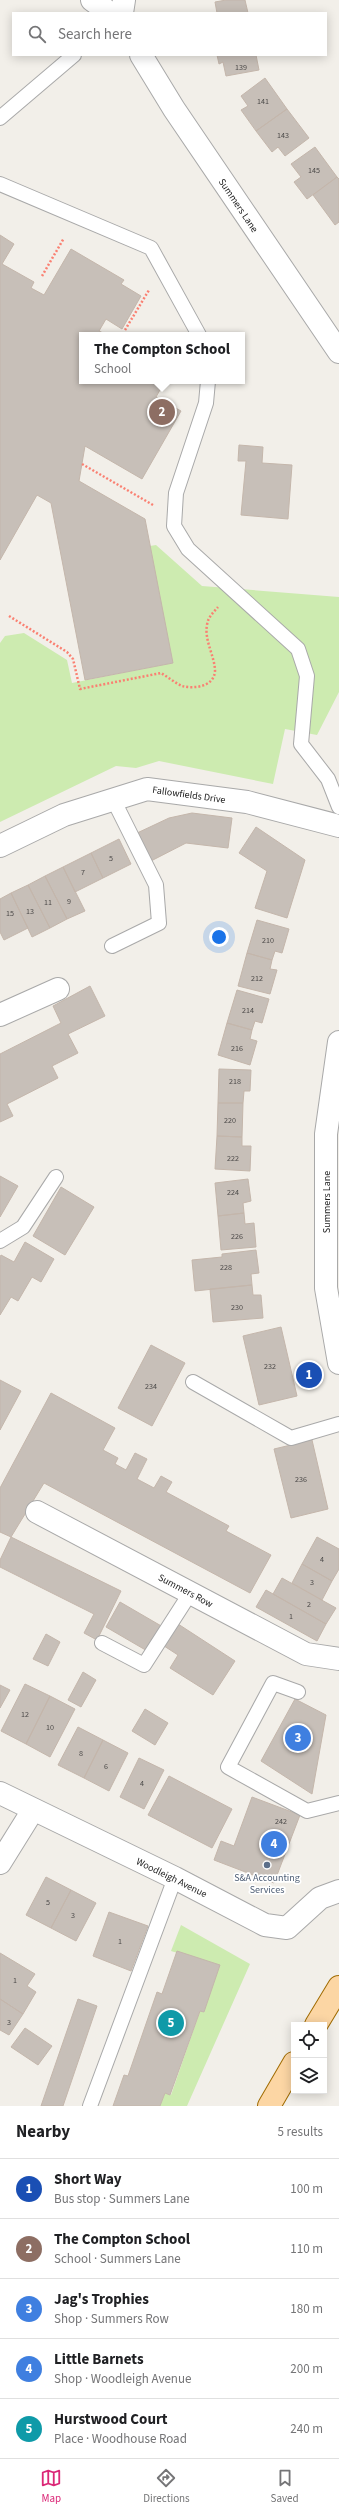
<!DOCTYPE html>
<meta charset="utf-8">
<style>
body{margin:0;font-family:"Source Sans 3",sans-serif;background:#f2f2f2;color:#202124}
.controls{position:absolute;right:12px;bottom:12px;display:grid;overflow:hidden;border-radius:0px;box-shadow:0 2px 10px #0003}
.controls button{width:36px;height:36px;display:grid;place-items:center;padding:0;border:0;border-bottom:1px solid #e0e0e0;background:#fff;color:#202124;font:20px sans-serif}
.you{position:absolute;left:219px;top:937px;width:14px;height:14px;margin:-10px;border:3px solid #fff;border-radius:50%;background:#1a73e8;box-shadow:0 0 0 6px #1a73e833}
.badge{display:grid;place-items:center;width:26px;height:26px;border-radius:50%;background:#db2777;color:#fff;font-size:13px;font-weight:700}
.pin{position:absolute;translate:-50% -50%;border:2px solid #fff;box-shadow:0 1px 4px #0006}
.popup{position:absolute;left:79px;top:332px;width:166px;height:52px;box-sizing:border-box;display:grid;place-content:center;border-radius:0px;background:#fff;filter:drop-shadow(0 1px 3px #0005);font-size:13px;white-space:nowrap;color:#757577}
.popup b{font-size:15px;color:#202124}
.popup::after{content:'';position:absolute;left:50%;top:100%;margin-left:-8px;border:8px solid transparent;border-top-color:#fff}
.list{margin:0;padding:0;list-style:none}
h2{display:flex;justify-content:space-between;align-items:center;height:52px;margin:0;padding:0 16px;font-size:17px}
h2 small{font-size:13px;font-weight:400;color:#757577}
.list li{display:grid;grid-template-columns:26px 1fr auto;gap:12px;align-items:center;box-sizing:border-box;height:60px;padding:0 16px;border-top:1px solid #e0e0e0}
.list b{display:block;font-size:15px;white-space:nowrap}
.list p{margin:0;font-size:13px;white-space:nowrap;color:#757577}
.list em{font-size:13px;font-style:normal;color:#757577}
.icon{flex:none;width:22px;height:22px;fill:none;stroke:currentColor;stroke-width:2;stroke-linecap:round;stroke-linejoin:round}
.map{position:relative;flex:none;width:339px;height:2106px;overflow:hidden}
.search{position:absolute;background:#fff;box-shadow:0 2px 10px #0003;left:12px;right:12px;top:12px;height:44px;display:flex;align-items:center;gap:10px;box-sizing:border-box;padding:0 14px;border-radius:0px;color:#757577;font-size:15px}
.sheet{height:352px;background:#fff}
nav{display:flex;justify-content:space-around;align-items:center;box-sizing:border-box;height:56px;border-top:1px solid #e0e0e0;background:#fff;font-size:11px;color:#757577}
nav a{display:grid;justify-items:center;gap:2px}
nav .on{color:#db2777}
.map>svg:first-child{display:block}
.grass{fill:#cdebb0}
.building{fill:#c7bfb8;stroke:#c4b6ab}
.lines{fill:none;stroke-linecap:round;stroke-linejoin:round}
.service-casing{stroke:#a9a9a9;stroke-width:16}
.minor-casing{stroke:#a9a9a9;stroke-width:24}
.tertiary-casing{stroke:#a9a9a9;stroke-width:24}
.primary-casing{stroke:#a06b00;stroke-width:24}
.path{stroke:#fa8072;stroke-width:2.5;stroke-dasharray:2 2;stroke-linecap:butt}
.service{stroke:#fff;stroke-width:14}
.minor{stroke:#fff;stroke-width:22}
.tertiary{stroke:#fff;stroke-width:22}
.primary{stroke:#fcd6a4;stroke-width:22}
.service-dot{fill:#5c6f8a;stroke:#fff;stroke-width:1.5}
.labels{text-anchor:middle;stroke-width:3.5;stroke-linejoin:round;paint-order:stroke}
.number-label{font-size:8px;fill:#4b4948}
.street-label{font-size:10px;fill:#222;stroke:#fff}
.service-label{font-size:10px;fill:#4e5e75;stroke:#fff}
</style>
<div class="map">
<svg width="339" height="2106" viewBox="0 0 339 2106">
<rect width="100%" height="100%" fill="#f2efe9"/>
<path class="grass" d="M156 545 202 586 339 597V692L317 735 285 729 273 784 159 761 136 768 116 766 0 822V643L5 636 24 633 67 660 72 683 172 663 150 546Z
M181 1925 250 1964 187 2106H160L165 2093 171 2095 200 2011 204 2012 219 1966 171 1951Z"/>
<path class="building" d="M226 0H245L248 13H217L215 2Z
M217 55H256L259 70 226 76 223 62 219 64Z
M265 78 287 109 256 131 241 110 248 106 241 96Z
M287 109 309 138 285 156 278 147 272 152 256 131Z
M315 147 337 177 307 199 294 182 301 177 291 164Z
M337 177 339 179V222L335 225 313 195Z
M0 235 14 244 2 264 34 282 31 288 44 295 71 249 124 280 121 284 141 296 122 329 106 319 99 331 107 335H82V381H165L156 397 181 411 142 479 85 446 79 481 145 519 173 663 85 680 51 503 37 495 0 560Z
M239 445 263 447 262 463 292 465 288 519 241 515 246 461H238Z
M192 813 232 818 228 848 186 843 149 862 135 834 169 818Z
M256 827 305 860 287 918 255 908 267 871 239 853Z
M119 839 131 864 103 878 91 853Z
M91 853 103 878 75 892 63 867Z
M63 867 85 911 67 919 45 876Z
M45 876 67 919 50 928 28 885Z
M28 885 50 928 32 937 11 893Z
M11 893 28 928 4 940 0 932V899Z
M257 920 289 929 282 953 275 951 272 960 247 953Z
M247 953 272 960 270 969 277 970 270 994 238 986Z
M90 986 105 1016 68 1034 78 1053 52 1066 58 1078 7 1104 13 1116 0 1122V1054L61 1023 53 1006Z
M237 990 269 999 262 1023 255 1021 252 1030 227 1023Z
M227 1023 252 1030 250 1039 257 1041 250 1065 218 1055Z
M219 1069 251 1070 250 1091H244L243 1103H218Z
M218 1103H243L242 1137 217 1136Z
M217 1136 242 1137V1146H251L250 1171 215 1169Z
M0 1176 18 1186 0 1217Z
M248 1179 251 1201 243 1203 244 1213 218 1216 215 1183Z
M61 1187 94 1207 65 1255 33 1236Z
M244 1213 245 1224 254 1223 256 1247 221 1250 218 1216Z
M25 1242 54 1259 41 1282 32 1277 18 1301 11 1297 0 1315V1257L1 1255 14 1262Z
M256 1250 259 1273 251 1274 252 1285 195 1291 192 1260 222 1257V1254Z
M252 1285 253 1295H261L263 1318 213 1322 210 1289Z
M281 1327 297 1396 259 1405 243 1336Z
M151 1345 185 1363 152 1426 118 1408Z
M0 1380 21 1391 0 1430Z
M51 1393 115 1428 103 1450 118 1458 115 1464 126 1470 135 1453 147 1459 137 1479 154 1488 161 1476 172 1482 166 1492 229 1526 226 1531 271 1555 250 1593 44 1483 11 1537 0 1532V1488Z
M312 1440 328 1509 291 1518 274 1449Z
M11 1537 121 1591 97 1640 84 1633 94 1614 0 1567V1560Z
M317 1537 339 1549V1569L332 1581 302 1564Z
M302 1564 332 1581 322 1600 292 1583Z
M282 1578 336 1608 326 1624 273 1594Z
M266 1590 326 1624 317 1641 256 1607Z
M120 1602 163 1627 149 1652 106 1627Z
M175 1622 235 1661 213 1695 170 1668 178 1655 161 1644Z
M46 1634 60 1642 48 1666 33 1659Z
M83 1672 96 1680 81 1707 68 1700Z
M25 1684 50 1696 26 1744 1 1731Z
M0 1685 10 1690 0 1708Z
M50 1696 75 1709 50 1757 26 1744Z
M295 1699 326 1715 312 1794 261 1761Z
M145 1709 168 1723 155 1745 132 1731Z
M78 1727 103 1740 84 1778 58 1765Z
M103 1740 128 1753 109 1791 84 1778Z
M139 1758 164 1770 144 1809 120 1797Z
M169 1776 232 1809 212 1848 148 1815Z
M252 1797 300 1815 274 1883 214 1860 221 1841 234 1846Z
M46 1877 71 1890 51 1928 26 1915Z
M71 1890 96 1903 76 1941 51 1928Z
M109 1912 148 1926 131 1971 93 1956Z
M177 1951 220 1965 204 2012 200 2011 170 2095 165 2093 160 2106H113L124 2075 128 2076 157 1992 162 1994Z
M0 1953 35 1974 27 1986 36 1992 23 2014 0 1999Z
M0 1999 23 2014 9 2035 0 2030Z
M78 1999 97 2006 63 2106H41Z
M25 2028 52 2046 38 2065 11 2047Z"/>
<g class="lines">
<g class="service-casing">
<path id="service" d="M0 118 74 55
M0 184 151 248 199 335
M208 381 206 403 176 493 174 526 188 549 298 649 307 676 301 744 328 779 339 807
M112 946 159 923 156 885 113 799
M0 1241 23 1227 56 1177
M193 1382 291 1438 339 1424
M102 1643 144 1665 191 1592
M298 1692 273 1683 228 1767 307 1811 339 1803
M90 2106 175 1878"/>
</g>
<g class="minor-casing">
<path id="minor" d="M92 0 110 13
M0 846 64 815 147 789 247 802 339 826
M0 1015 58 989
M37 1512 306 1654 339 1659
M0 1793 175 1878 265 1925 287 1928 320 1898 339 1891
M0 1863 33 1810"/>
</g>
<g class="tertiary-casing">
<path id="tertiary" d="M122 13 124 0
M141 55 174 109 339 352
M339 1042 326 1134V1288L339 1363"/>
</g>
<g class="primary-casing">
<path id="primary" d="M316 2025 339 1987
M269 2106 294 2063"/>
</g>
<path class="path" d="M42 276 64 238
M125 330 149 290
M82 464 153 505
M9 616 67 652 73 659 80 689 161 673C168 677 175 683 182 686 194 689 214 687 215 671 215 657 204 640 207 625 208 617 213 613 218 607"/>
<use href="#service" class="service"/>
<use href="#minor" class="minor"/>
<use href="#tertiary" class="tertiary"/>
<use href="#primary" class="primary"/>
</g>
<circle class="service-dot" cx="267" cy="1865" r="4"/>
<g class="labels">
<g class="number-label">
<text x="241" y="70">139</text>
<text x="263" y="104">141</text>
<text x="283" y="138">143</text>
<text x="314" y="173">145</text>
<text x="111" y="861">5</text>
<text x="83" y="875">7</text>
<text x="69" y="904">9</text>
<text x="48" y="905">11</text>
<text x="30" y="914">13</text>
<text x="10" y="916">15</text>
<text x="268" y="943">210</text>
<text x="257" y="981">212</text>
<text x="248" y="1013">214</text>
<text x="237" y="1051">216</text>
<text x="235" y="1084">218</text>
<text x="230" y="1123">220</text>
<text x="233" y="1161">222</text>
<text x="233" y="1195">224</text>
<text x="237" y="1239">226</text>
<text x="226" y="1270">228</text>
<text x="237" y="1310">230</text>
<text x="270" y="1369">232</text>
<text x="151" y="1389">234</text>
<text x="301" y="1482">236</text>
<text x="322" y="1562">4</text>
<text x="312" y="1585">3</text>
<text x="309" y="1607">2</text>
<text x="291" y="1619">1</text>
<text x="25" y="1717">12</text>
<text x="50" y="1730">10</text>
<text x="81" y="1756">8</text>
<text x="106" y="1769">6</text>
<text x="142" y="1786">4</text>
<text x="281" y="1824">242</text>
<text x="48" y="1905">5</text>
<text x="73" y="1918">3</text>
<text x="120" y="1944">1</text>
<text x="15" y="1983">1</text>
<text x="9" y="2025">3</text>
</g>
<g class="street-label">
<text transform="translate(239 205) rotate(56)" y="4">Summers Lane</text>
<text transform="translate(189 794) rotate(8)" y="4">Fallowfields Drive</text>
<text transform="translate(326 1202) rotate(-90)" y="4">Summers Lane</text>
<text transform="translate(186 1590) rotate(28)" y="4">Summers Row</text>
<text transform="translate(172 1877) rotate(26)" y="4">Woodleigh Avenue</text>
</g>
<g class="service-label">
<text x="267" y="1881">S&amp;A Accounting<tspan x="267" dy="12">Services</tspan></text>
</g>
</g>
</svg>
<div class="controls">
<button><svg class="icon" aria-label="locate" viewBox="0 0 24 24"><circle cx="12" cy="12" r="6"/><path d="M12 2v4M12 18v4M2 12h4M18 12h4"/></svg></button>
<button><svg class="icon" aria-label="layers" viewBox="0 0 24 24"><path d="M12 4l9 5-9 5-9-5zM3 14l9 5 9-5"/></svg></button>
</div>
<div class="you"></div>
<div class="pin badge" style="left:309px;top:1375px;background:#1a4fb4">1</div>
<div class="pin badge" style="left:162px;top:412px;background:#8d6e63">2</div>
<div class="popup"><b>The Compton School</b>School</div>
<div class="pin badge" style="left:298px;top:1738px;background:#3f7fe0">3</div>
<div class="pin badge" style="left:274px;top:1844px;background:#3f7fe0">4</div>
<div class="pin badge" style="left:171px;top:2023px;background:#0f9aa8">5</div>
<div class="search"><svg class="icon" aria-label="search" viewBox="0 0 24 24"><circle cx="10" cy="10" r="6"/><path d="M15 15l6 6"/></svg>Search here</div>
</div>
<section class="sheet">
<h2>Nearby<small>5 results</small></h2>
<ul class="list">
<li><span class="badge" style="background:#1a4fb4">1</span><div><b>Short Way</b><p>Bus stop · Summers Lane</p></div><em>100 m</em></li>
<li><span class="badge" style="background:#8d6e63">2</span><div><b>The Compton School</b><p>School · Summers Lane</p></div><em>110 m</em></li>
<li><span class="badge" style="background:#3f7fe0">3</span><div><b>Jag's Trophies</b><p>Shop · Summers Row</p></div><em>180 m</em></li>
<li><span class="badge" style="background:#3f7fe0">4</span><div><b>Little Barnets</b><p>Shop · Woodleigh Avenue</p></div><em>200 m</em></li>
<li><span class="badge" style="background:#0f9aa8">5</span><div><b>Hurstwood Court</b><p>Place · Woodhouse Road</p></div><em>240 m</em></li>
</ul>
</section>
<nav>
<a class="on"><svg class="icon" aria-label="map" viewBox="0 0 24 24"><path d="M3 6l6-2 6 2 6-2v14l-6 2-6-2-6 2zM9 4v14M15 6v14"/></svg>Map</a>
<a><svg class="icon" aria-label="directions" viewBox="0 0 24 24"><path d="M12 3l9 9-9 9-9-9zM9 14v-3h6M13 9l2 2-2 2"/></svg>Directions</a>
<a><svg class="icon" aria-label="saved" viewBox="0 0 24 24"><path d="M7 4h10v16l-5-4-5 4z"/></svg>Saved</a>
</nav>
